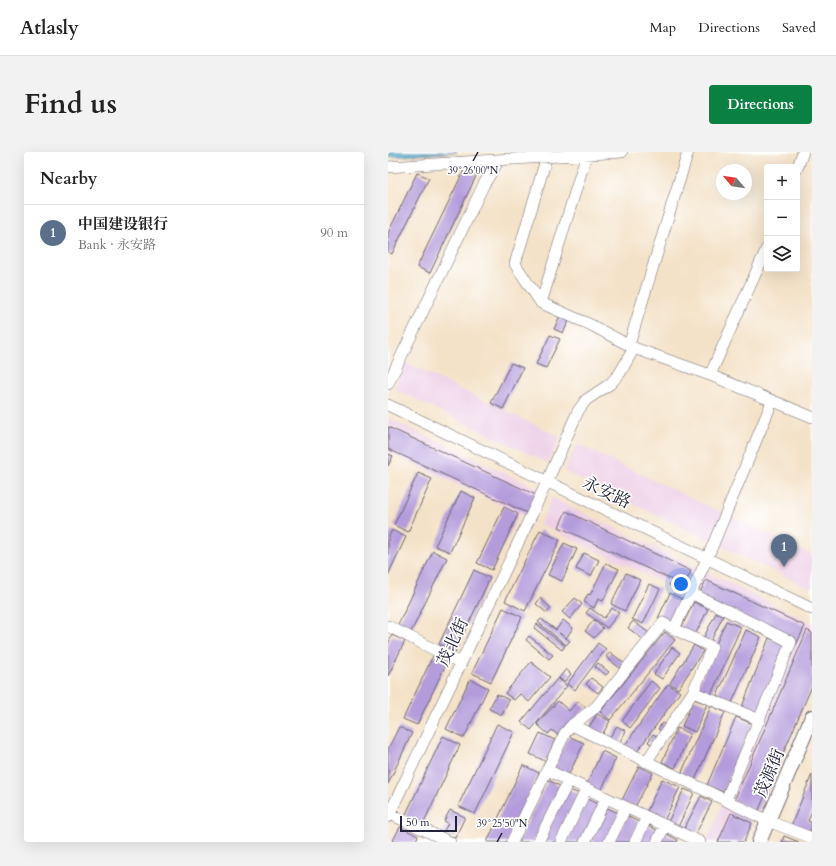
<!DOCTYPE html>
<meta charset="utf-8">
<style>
body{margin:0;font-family:Cardo,"Noto Serif SC",serif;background:#f2f2f2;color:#222}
.controls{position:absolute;right:12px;top:12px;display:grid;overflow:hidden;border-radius:4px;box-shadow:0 4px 16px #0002}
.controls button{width:36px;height:36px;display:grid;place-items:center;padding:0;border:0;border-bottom:1px solid #e0e0e0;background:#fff;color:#222;font:20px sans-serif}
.compass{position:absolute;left:328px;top:12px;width:36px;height:36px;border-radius:50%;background:#fff;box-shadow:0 4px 16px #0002;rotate:299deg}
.scale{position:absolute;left:12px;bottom:10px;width:57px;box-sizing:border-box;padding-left:4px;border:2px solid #22223b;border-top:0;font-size:11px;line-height:14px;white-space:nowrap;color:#22223b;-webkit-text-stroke:3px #fff;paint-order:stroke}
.you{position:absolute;left:293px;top:432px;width:14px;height:14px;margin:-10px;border:3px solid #fff;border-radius:50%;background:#1a73e8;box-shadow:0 0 0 6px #1a73e833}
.badge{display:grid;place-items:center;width:26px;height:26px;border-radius:50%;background:#0b8043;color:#fff;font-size:13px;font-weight:700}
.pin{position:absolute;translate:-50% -33px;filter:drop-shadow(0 1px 2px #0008)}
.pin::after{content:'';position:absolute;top:21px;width:14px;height:12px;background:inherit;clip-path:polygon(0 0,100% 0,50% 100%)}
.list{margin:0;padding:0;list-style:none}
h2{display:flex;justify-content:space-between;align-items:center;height:52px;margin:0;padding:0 16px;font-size:17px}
h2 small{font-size:13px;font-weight:400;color:#767676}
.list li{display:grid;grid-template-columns:26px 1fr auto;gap:12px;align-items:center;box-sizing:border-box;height:56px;padding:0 16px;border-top:1px solid #e0e0e0}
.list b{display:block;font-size:15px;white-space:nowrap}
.list p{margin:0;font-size:13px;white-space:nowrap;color:#767676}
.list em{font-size:13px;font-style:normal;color:#767676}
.icon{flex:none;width:22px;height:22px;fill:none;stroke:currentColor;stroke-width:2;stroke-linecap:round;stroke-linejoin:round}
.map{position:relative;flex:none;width:424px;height:690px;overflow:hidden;border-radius:4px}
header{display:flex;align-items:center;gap:24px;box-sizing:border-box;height:56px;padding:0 20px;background:#fff;border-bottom:1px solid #e0e0e0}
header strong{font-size:19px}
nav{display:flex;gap:22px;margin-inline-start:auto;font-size:14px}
.intro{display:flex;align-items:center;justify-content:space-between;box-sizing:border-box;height:96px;padding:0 24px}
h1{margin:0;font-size:28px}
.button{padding:10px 18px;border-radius:4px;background:#0b8043;color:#fff;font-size:14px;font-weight:700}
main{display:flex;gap:24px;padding:0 24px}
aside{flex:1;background:#fff;border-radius:4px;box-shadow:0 4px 16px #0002}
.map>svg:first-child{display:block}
.built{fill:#eed0e7}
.water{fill:url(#water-waves);stroke:#3c6a87}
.building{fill:#b49bdb}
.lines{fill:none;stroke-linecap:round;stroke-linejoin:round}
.minor-casing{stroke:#6c656c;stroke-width:12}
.major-casing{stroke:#6c656c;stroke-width:16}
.minor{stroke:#fff;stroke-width:11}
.major{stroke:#fff;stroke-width:14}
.ticks{fill:none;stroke:#22223b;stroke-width:1.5}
.labels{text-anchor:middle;stroke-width:3.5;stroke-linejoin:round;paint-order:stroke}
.street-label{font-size:17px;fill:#22223b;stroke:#fff}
.ticks-label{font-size:10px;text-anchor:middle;fill:#22223b;stroke:#fff;stroke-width:3.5;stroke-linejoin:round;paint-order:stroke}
</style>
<header>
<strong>Atlasly</strong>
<nav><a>Map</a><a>Directions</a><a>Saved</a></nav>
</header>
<div class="intro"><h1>Find us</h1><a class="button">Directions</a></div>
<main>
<aside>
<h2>Nearby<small></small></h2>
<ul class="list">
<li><span class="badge" style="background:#5c6f8a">1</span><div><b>中国建设银行</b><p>Bank · 永安路</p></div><em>90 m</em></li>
</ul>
</aside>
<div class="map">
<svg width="424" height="690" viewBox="0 0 424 690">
<defs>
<pattern id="water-waves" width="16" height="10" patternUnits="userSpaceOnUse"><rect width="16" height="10" fill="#55b2d3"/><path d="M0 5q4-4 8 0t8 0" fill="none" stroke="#4690ac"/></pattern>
</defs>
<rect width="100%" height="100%" fill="#fff"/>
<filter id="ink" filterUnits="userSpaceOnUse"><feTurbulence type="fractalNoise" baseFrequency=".025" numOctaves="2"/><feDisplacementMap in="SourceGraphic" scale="8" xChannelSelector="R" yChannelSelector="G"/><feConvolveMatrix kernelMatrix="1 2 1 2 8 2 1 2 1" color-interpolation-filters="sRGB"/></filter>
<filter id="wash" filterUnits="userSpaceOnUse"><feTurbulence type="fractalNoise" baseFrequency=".012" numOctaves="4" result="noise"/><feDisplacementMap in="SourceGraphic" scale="16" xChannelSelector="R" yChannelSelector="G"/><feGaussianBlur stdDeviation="0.9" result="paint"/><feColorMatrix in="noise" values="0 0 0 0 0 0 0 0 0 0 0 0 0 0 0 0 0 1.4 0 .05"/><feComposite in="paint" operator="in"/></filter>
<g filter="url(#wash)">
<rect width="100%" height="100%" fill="#f4e2c8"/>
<path class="built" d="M18 211 172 285 160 311 6 237Z
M0 266 153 338 140 366 0 300Z
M189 292 424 403V437L176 319Z
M164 346 424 471V523L353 690H318L405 492 152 372Z"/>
<path class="water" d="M0 0H69L0 5Z"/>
<g id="blocks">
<path class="building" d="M77 16 89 22 42 121 29 115Z
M29 21 41 26 4 102 0 100V81Z
M173 161 182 166 175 181 166 177Z
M162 183 172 187 158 216 148 212Z
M123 211 135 216 115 257 103 251Z
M0 275 148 343 139 361 0 297Z
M0 302 5 304 0 314Z
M30 321 44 327 20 380 6 373Z
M73 339 87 346 62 400 47 394Z
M116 355 130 362 104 418 89 411Z
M178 359 303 419 294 439 281 433 284 428 171 375Z
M4 378 18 385 0 423V387Z
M152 378 172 388 137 459 117 449Z
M176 391 189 397 174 429 160 423Z
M45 399 59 406 23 480 10 473Z
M196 401 211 408 203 424 188 417Z
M218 411 231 417 215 449 210 447 206 456 196 450 200 442 202 443Z
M86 418 102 426 67 500 51 492Z
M238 421 252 428 237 459 223 452Z
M318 428 417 474 408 493 309 447Z
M261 432 272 437 255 472 244 467Z
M282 441 296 448 284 473 270 466Z
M152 446 163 456 159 461 148 452Z
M187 446 194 452 182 467 174 460Z
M306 450 320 457 306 485 292 478Z
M115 456 134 465 103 530 84 521Z
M202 456 216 466 224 456 231 461 219 476 198 461Z
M328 461 335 464 321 493 314 489Z
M153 467 168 478 175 468 185 476 178 486 171 481 182 489 178 493 150 470Z
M206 468 215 476 206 486 197 479Z
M245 469 261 481 256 488 240 476Z
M338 469 353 475 321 547 307 541Z
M149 472 177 494 174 498 146 476Z
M358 478 373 485 342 555 327 548Z
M419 478 424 481V534L370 660 346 649Z
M277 480 287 488 222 568 212 560Z
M4 483 17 489 0 524V492Z
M141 484 165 503 161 507 138 488Z
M381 486 398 493 369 566 352 560Z
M210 491 218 497 187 538 179 532Z
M306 493 315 499 290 537 282 531Z
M284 495 292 501 274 527 266 522Z
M222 500 237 512 233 517 218 505Z
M45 504 59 510 29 573 15 567Z
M143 510 162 525 141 550 132 542 126 548 117 541Z
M210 511 221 520 218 523 207 515Z
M178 517 183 522 176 530 171 526Z
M170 526 179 534 143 578 133 570Z
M203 526 215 535 210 541 198 532Z
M82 527 100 536 76 586 58 577Z
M263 529 272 536 242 576 234 569Z
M280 532 292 540 248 601 237 593Z
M109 542 121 548 114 563 101 557Z
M306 547 319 552 307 580 294 574Z
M170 549 181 559 190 549 198 556 171 584 164 578 160 582 149 572Z
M323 554 337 560 307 628 293 622Z
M209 562 222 569 214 583 201 575Z
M348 565 365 572 335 640 319 633Z
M274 571 282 576 278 582 270 577Z
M109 572 126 580 87 662 70 654Z
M229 574 238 579 230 593 220 588Z
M11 575 24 581 0 632V597Z
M289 576 302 582 287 616 274 610Z
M152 581 167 588 157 609 142 602Z
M265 582 273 587 267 595 260 590Z
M55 584 72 593 35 672 17 664Z
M180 584 196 591 179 626 164 618Z
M214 599 228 606 212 641 198 634Z
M135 613 151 621 119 690H99Z
M251 614 265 621 246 657 233 650Z
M424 622V659L420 669 424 671 422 682 403 674Z
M274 627 292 635 275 671 257 663Z
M160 628 172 634 146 690H130Z
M179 637 192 642 170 690H154Z
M296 637 306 641 289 677 279 672Z
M313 644 324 650 305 687 294 681Z
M199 647 211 652 194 690H178Z
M219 656 231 661 218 690H203Z
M62 658 77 665 67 686 55 681 60 671 56 669Z
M343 661 364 671 356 690H330Z
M239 664 251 670 242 690H227Z
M258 673 271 679 266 690H250Z
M12 675 30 684 27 690H4Z
M277 681 290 688 289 690H273Z
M396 684 411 690H394Z"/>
</g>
</g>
<g filter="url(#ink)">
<use href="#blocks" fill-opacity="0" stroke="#6c656c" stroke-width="1"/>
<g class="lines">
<g class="minor-casing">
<path id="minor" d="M159 4 127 112 153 151 203 173 246 196 322 223 424 265
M0 15 234 0
M409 17 415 0
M153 151 199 1
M241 193 300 0
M322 223 379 96
M0 232 96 32 111 8
M0 253 424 457
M303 441 403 490 338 648
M0 474 73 511
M286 477 324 495 305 540
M184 573 380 669 424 686
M258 610 305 540 372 568
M159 618 312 690
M0 661 62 690
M0 665 159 330 190 259 198 248 222 232 232 221 246 196
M124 690 177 581 184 573 208 555 275 471 286 477 319 407 384 250
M150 690 181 628
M173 690 198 638
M197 690 218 646
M221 690 238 655
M247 690 259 665
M269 690 277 673"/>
</g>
<g class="major-casing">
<path id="major" d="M371 690 424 565"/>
</g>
<use href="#minor" class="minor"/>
<use href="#major" class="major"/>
</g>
</g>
<path class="ticks" d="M85 9 90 0M109 690 114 681"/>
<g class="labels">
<g class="street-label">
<text transform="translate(219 340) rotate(26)" y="6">永安路</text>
<text transform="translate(64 490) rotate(-65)" y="6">茂北街</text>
<text transform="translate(381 621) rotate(-67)" y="6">茂源街</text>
</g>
</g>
<g class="ticks-label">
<text x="85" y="22">39°26'00"N</text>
<text x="114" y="675">39°25'50"N</text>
</g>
</svg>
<div class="controls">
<button>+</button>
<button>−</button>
<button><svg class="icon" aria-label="layers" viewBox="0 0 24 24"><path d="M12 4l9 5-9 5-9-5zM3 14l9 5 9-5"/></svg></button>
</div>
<svg class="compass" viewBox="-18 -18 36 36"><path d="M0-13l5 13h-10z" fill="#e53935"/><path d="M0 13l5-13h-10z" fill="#767676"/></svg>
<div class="scale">50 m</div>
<div class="you"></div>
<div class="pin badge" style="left:396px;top:415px;background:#5c6f8a">1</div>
</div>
</main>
